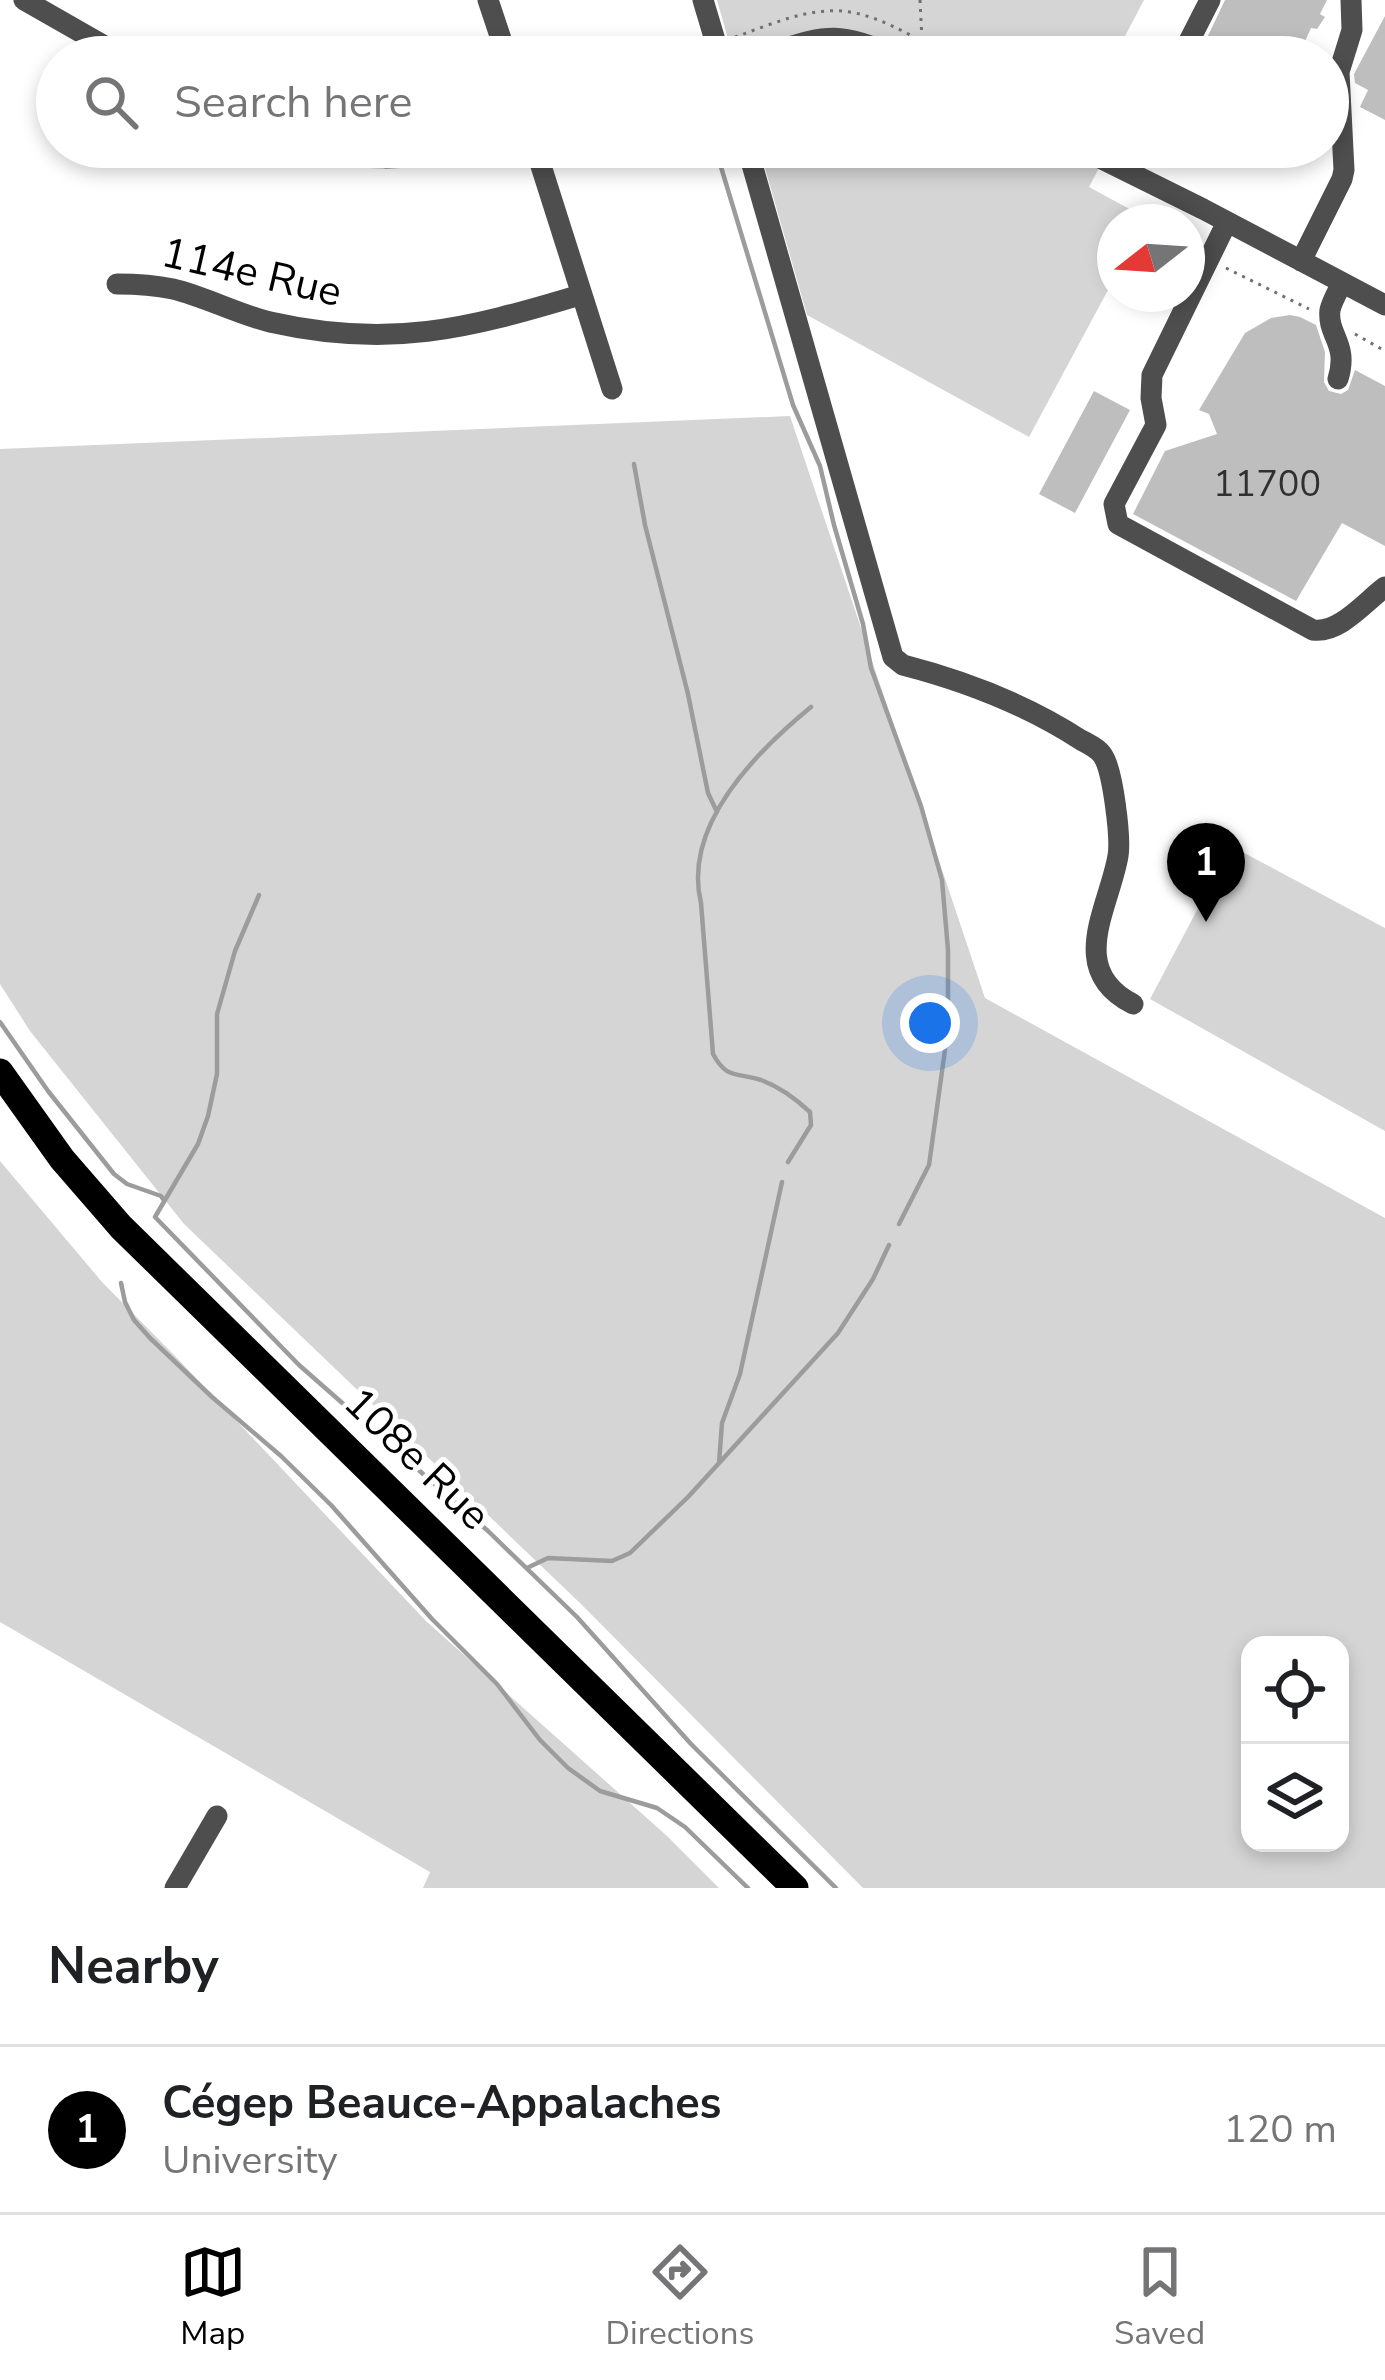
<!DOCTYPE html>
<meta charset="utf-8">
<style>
body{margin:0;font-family:"Nunito Sans",sans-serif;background:#f2f2f2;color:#202124}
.controls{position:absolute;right:36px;bottom:36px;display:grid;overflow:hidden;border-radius:24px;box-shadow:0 6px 18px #0003}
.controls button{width:108px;height:108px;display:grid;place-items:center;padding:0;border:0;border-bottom:3px solid #e0e0e0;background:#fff;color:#202124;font:60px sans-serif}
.compass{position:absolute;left:1097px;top:204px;width:108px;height:108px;border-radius:50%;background:#fff;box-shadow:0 6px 18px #0003;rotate:253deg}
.you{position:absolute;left:930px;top:1023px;width:42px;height:42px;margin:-30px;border:9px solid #fff;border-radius:50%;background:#1a73e8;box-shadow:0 0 0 18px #1a73e833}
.badge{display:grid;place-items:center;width:78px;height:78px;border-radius:50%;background:#000;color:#fff;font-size:39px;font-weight:700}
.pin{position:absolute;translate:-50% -99px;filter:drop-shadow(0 3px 6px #0008)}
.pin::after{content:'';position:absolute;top:63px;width:42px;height:36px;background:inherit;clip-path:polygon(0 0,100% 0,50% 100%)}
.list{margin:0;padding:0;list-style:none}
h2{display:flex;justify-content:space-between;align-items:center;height:156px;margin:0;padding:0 48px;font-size:51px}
h2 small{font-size:39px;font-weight:400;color:#757577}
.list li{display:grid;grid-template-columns:78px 1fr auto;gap:36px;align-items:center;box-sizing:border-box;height:168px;padding:0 48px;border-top:3px solid #e0e0e0}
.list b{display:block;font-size:45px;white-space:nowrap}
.list p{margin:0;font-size:39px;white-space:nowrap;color:#757577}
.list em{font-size:39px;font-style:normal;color:#757577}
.icon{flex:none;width:66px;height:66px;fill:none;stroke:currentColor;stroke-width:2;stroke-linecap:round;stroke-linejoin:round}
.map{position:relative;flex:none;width:1385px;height:1888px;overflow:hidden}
.search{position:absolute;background:#fff;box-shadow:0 6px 18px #0003;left:36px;right:36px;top:36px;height:132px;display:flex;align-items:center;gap:30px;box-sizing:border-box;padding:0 42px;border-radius:66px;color:#757577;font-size:45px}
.sheet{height:324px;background:#fff}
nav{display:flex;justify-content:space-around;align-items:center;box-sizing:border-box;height:168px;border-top:3px solid #e0e0e0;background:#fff;font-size:33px;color:#757577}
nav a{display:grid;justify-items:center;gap:6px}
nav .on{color:#000}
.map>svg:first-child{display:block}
.green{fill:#d5d5d5;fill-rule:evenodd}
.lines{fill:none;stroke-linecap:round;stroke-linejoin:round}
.stream{stroke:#9c9c9c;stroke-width:4.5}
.building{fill:#bebebe}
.path{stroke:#707070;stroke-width:3;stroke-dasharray:3 6;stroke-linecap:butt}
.minor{stroke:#4e4e4e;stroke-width:21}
.major{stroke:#000;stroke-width:27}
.labels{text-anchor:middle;stroke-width:10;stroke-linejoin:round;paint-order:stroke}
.number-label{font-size:36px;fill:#303030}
.street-label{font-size:42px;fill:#000;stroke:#fff}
</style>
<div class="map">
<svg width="1385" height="1888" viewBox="0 0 1385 1888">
<rect width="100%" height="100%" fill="#fff"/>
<path class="green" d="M717 0H1144L1114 57H733Z
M759 147H1110L1089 187 1146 218 1144 222H1115V277L1029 437 807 315Z
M790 416 985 998 1385 1218V1888H863L581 1604 184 1224 30 1031 0 984V449ZM1250 1645H1340V1843H1250Z
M1231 846 1385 928V1131L1150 999Z
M0 1161 102 1282 177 1358 426 1621 667 1836 719 1888H423L430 1872 0 1622Z"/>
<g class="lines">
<path class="stream" d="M721 167 793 405 820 466 834 525 863 624 871 668 921 806 942 880 948 950V1009L945 1050 929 1165 899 1224
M634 464 645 525 688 694 708 793 717 812
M259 895 235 951 217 1014V1074L208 1116 198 1144 155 1217 299 1365 488 1531 577 1617 691 1744 836 1888
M0 1022 48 1091 114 1174 127 1184 161 1196 163 1199
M788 1162 811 1125 810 1112C796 1099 780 1087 761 1080 737 1072 727 1080 713 1054L701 903C682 825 756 752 811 707
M121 1283 125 1302 134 1320 150 1338 212 1397 281 1456 331 1505 432 1619 497 1684 540 1740 568 1768 600 1791 657 1808 685 1827 748 1888
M719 1463 722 1423 740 1374 782 1182
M529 1567 548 1558 612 1561 630 1553 688 1497 838 1333 873 1279 889 1245"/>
</g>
<path class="building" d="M1225 0H1327L1320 14 1325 17 1317 29 1311 28 1298 57H1198Z
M1385 16V120L1360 107 1368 90 1355 83 1354 74Z
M1290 315 1300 317 1316 325 1325 352 1324 382 1329 391 1341 394 1348 390 1355 370 1385 386V546L1342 523 1296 601 1133 514 1165 451 1217 434 1209 414 1199 410 1245 333 1271 318Z
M1094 391 1130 410 1075 513 1039 494Z"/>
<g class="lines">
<path class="path" d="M920 0 922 40
M735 37C764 27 795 13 826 11 869 7 913 37 949 57
M1226 268 1309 309
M1355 334 1385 351"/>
<path class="minor" d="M24 0 124 57
M488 0 507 57
M703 0 720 57
M756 57C819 39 833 26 895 57
M1181 57 1210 0
M308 147C360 161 408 162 460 147
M535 147 612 389
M747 147 893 657 903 665C965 681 1027 705 1081 740 1089 744 1099 749 1103 756 1113 771 1121 838 1118 856 1109 908 1066 970 1133 1004
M1078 147 1203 209 1385 305
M1227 222 1152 375 1151 398 1156 425 1114 504 1118 524 1313 630C1339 634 1365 602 1385 587
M1301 261 1342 179 1344 170 1339 72 1352 30 1351 0
M117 284C136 284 154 285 173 289 206 297 237 314 270 322 389 349 467 329 580 295
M1338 379C1349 343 1327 336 1330 310 1332 301 1338 291 1342 283
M175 1888 217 1816"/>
<path class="major" d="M0 1072 62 1159 121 1227 795 1888"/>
</g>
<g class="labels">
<g class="number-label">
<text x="1267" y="496">11700</text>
</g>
<g class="street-label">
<text transform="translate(252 271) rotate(13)" y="15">114e Rue</text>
<text transform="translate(418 1458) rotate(44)" y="15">108e Rue</text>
</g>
</g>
</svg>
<div class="controls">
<button><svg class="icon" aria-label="locate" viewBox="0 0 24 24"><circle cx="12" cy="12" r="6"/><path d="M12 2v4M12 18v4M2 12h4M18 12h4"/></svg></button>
<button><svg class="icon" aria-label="layers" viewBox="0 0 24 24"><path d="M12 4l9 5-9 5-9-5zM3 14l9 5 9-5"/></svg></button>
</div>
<svg class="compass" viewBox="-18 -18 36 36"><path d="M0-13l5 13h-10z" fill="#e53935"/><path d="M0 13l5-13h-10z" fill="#757577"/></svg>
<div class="you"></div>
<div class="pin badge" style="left:1206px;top:922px">1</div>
<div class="search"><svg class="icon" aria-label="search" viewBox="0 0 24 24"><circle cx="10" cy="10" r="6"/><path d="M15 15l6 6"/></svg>Search here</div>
</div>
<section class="sheet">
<h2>Nearby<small></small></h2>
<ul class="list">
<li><span class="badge">1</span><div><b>Cégep Beauce-Appalaches</b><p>University</p></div><em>120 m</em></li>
</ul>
</section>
<nav>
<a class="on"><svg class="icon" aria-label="map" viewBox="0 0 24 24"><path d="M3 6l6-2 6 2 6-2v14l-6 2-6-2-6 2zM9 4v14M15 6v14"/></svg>Map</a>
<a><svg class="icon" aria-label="directions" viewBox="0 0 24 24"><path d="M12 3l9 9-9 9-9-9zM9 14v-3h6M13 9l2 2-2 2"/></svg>Directions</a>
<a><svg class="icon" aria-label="saved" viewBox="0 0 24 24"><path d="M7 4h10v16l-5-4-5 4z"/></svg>Saved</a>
</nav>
